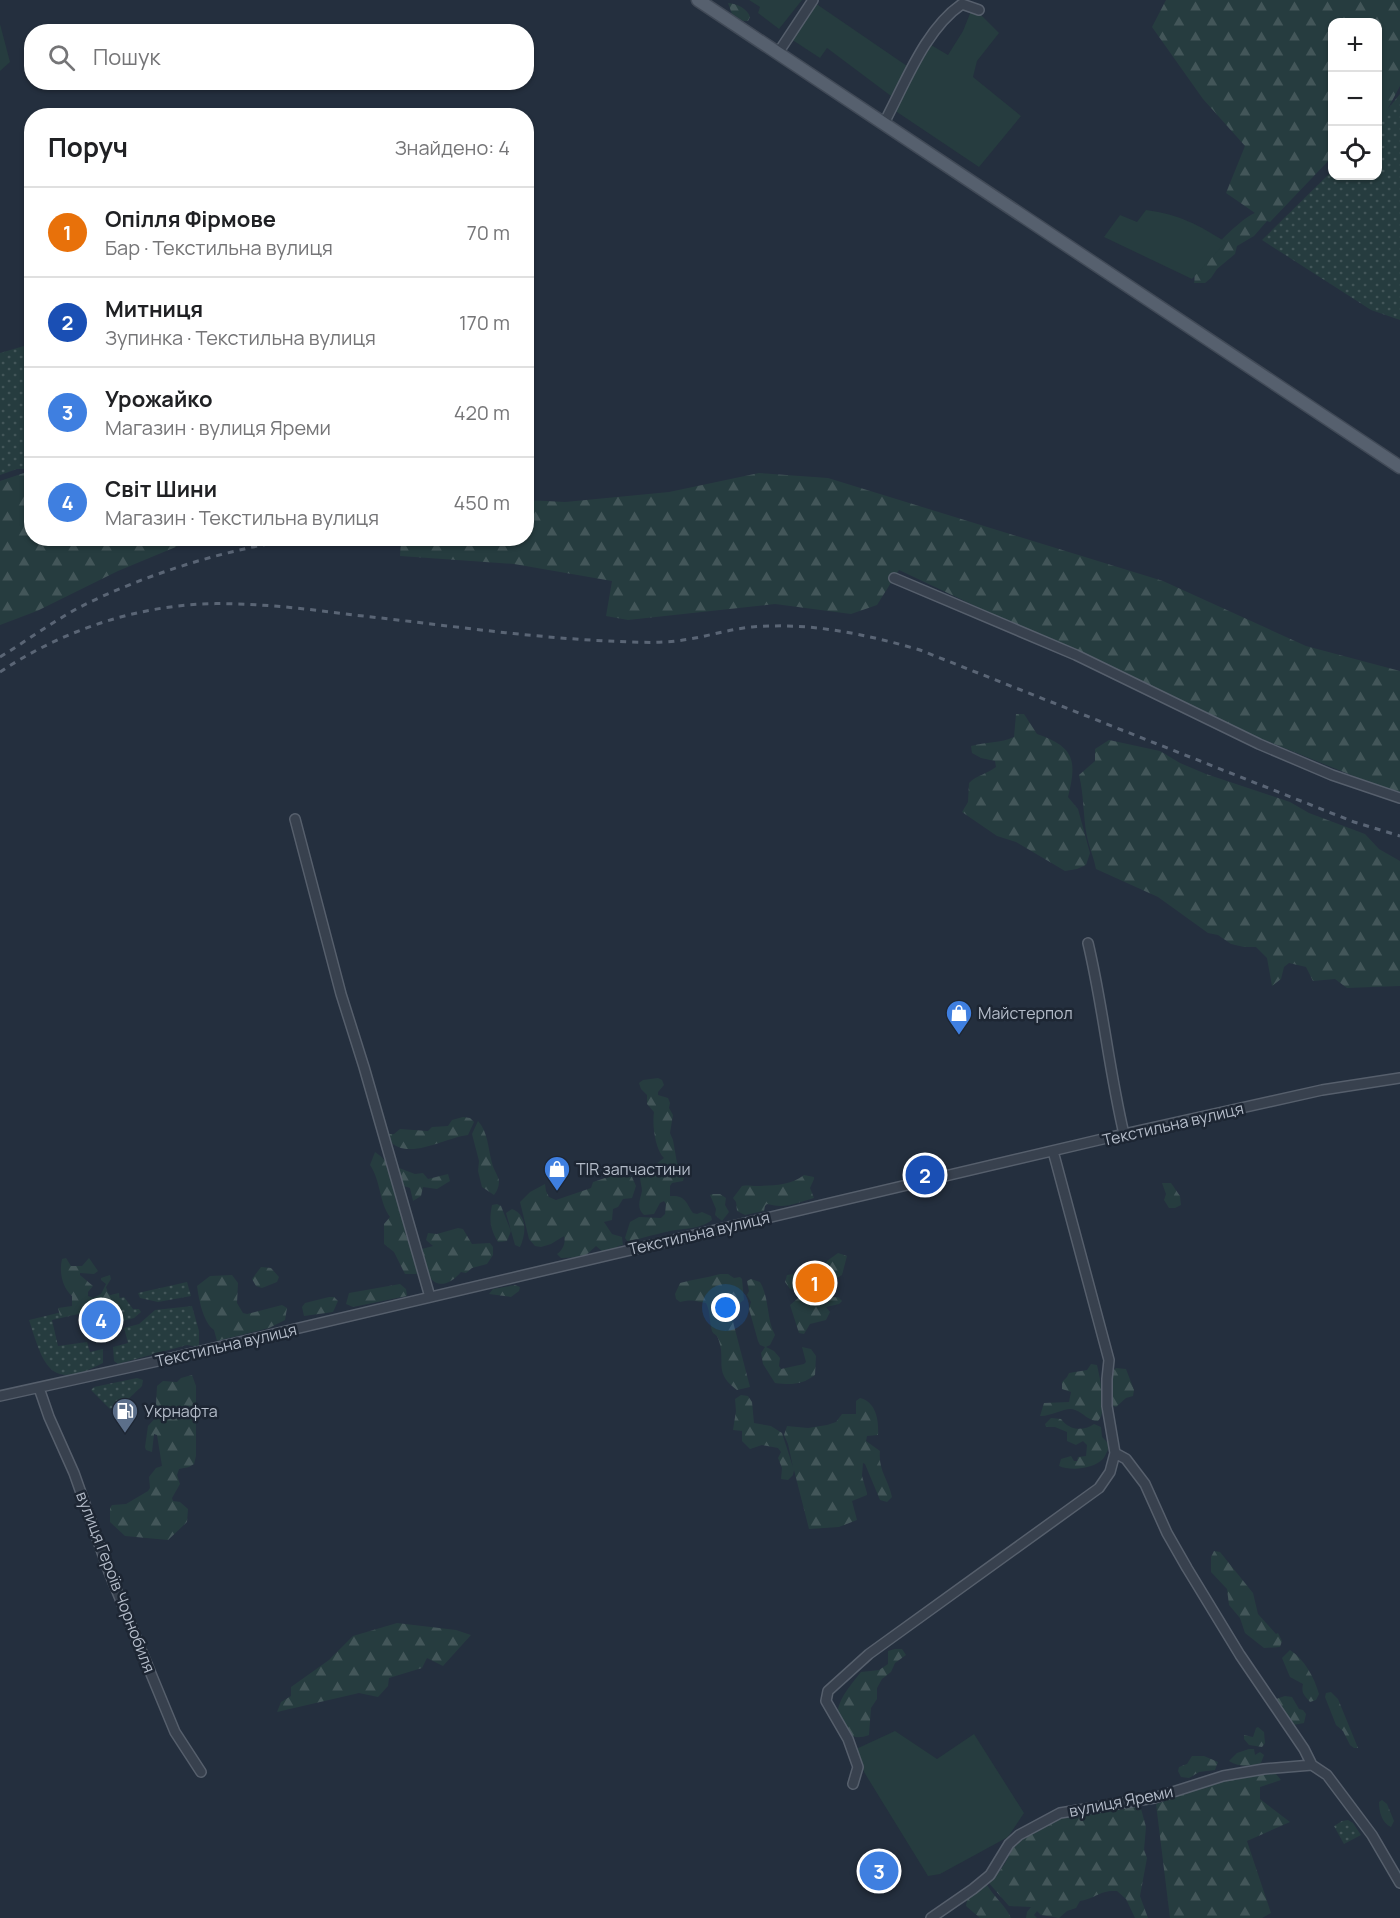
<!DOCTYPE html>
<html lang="uk">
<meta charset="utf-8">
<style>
body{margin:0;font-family:Manrope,sans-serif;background:#f2f2f2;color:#202124}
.controls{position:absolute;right:18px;top:18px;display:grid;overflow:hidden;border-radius:12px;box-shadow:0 2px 4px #0004}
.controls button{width:54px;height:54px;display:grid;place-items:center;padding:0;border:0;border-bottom:2px solid #e0e0e0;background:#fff;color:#202124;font:30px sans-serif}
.you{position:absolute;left:726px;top:1308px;width:21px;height:21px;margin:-15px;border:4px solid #fff;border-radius:50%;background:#1a73e8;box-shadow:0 0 0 9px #1a73e833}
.badge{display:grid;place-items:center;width:39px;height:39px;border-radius:50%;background:#506383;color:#fff;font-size:20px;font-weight:700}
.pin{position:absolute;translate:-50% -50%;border:3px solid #fff;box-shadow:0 2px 6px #0006}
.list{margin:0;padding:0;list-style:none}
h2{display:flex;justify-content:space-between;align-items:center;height:78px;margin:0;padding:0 24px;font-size:26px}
h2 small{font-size:20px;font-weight:400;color:#757577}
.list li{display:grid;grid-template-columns:39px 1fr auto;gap:18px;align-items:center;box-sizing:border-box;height:90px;padding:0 24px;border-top:2px solid #e0e0e0}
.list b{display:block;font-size:22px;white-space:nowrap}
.list p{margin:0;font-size:20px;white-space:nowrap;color:#757577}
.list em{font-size:20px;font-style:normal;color:#757577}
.icon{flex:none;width:33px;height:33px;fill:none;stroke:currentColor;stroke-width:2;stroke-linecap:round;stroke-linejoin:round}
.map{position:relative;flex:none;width:1400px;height:1918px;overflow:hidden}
.search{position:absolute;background:#fff;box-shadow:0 2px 4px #0004;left:24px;top:24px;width:510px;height:66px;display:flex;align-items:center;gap:15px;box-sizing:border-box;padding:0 21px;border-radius:24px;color:#757577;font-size:22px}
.panel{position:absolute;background:#fff;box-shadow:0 2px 4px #0004;left:24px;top:108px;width:510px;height:438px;border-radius:24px}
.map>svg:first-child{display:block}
.grass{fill:url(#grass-dots)}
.forest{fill:url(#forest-firs)}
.garden{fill:#263c3f}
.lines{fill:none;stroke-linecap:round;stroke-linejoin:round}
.minor-casing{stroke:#565f6c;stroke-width:12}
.major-casing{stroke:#414a57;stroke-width:15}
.minor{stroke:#38414e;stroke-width:9}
.major{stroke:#56606e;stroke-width:12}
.rail{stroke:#5a6575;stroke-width:3;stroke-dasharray:6 6;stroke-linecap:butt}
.labels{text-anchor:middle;stroke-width:5;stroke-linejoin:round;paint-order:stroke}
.poi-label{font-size:16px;fill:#b4bcc9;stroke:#1d2633;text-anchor:start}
.street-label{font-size:16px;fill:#b4bcc9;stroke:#1d2633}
</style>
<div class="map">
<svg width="1400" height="1918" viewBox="0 0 1400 1918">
<defs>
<pattern id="grass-dots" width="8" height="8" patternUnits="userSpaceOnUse" patternTransform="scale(1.5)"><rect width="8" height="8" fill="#263c3f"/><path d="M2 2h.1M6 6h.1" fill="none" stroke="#435659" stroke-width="1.8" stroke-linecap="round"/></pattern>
<pattern id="forest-firs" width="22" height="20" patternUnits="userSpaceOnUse" patternTransform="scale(1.5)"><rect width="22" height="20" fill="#263c3f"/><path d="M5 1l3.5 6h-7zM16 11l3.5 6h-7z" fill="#435659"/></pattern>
</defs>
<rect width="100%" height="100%" fill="#242f3e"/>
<path class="grass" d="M1400 94V320L1371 310 1262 240 1332 171V176H1378V121Z
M31 344V469H17L0 475V353Z
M187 1282 191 1296 158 1302 140 1298 138 1293Z
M124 1297 133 1309H139L141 1312 134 1318 123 1321 118 1305 52 1320 58 1346 87 1342 90 1352 103 1349V1363C50 1391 44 1367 29 1320Z
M192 1306 199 1331V1347L187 1345 118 1364 114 1361 113 1347 128 1343 124 1328 139 1324 155 1310Z
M137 1378 143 1380 142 1386 122 1405 110 1409 91 1390 94 1387Z
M1348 1820 1353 1823 1361 1835 1344 1844 1334 1826 1342 1821Z"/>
<path class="forest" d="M1166 0H1400V86L1378 127V22H1332V157L1270 222 1267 221 1254 236 1237 246 1235 254 1217 269 1211 278 1205 283H1194C1195 280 1194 277 1195 274 1200 259 1242 217 1255 213L1226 193 1245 146 1203 99 1152 27Z
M728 3C737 4 747 8 750 17L748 21H743L732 14Z
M24 473H31L32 538 195 539 118 571 37 611 0 625V481Z
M759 473 828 478 1163 581 1306 646 1400 671V793L1393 792 1225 724 899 570 877 605 851 614 775 604 628 620 606 616 612 581 514 564 400 556 401 539 526 538 527 500 565 502 669 492Z
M1016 714H1024L1037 734C1075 747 1077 761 1068 797L1078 809 1090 853 1086 865 1077 869 1065 871 1016 842 997 836 962 812 968 802 969 783C977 775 987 774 996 767L995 761 981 758 972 753 971 746C985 742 1001 743 1014 737Z
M1109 740 1160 751 1180 763 1206 774 1290 802 1309 813 1365 834 1379 849 1400 861V986L1347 988 1335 979 1313 981 1306 967 1289 963 1284 967 1281 979 1272 986 1267 958 1256 947H1244L1231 944 1218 935 1208 933 1158 897 1096 869C1094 858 1089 847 1087 837 1083 816 1084 795 1079 775L1095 761V749Z
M658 1078 662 1080 664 1085 658 1092V1095L668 1098 670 1103 669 1108 673 1115 670 1133 673 1140 677 1163 686 1170 683 1181 672 1183 670 1186V1196C686 1195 686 1203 693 1213L697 1214 702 1212 711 1216 712 1220C699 1230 681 1228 666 1232 654 1235 641 1237 629 1243L625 1238 630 1222 639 1217 661 1218 665 1214 666 1204 664 1201 660 1203 654 1214 644 1215C636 1208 640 1200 642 1191 642 1186 640 1182 640 1176L664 1158C655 1149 652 1125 654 1112L647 1104V1095L641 1089 639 1083 643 1080Z
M463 1117 470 1118 474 1122 468 1135C446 1137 406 1163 388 1139L389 1134H394L400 1129 428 1131 432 1127 448 1126 452 1120Z
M478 1121C488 1132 488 1148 492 1163 493 1169 498 1175 499 1181 499 1187 497 1191 494 1195L482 1187 478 1171 479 1161 472 1134Z
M375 1152C392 1163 397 1179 395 1199L405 1210 419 1274H405L394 1252 384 1244V1224L390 1217C379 1202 381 1181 370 1165Z
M399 1168 415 1174 423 1173 428 1179 448 1174 450 1181 437 1189 423 1187 421 1196 413 1201 410 1188 401 1185 397 1171Z
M804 1175 814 1177V1179L810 1188 814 1198C796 1203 787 1209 767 1204L765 1206 764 1211 745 1215 737 1211 736 1202 733 1198 742 1186C747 1185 751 1186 757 1186 774 1185 790 1186 804 1175Z
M611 1176 632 1177 636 1186 632 1198 623 1199 618 1207 613 1209 612 1220 604 1222 612 1234 622 1237 623 1245 618 1246 615 1250 602 1251 596 1246 584 1257 561 1258 557 1254C563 1250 566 1242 564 1236L551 1244 541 1247 535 1246 529 1239 520 1202 530 1192 545 1184 546 1191 549 1197 556 1200 591 1188 593 1182Z
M1162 1183H1171L1180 1196 1181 1205 1175 1208H1169L1164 1200 1166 1194Z
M713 1194H720L726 1198 725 1205 729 1212 722 1221 715 1215 716 1209 710 1195Z
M497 1204 501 1206 511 1231 507 1241 498 1242C490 1229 489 1220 492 1205Z
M512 1209C528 1215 526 1234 520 1247L515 1245 506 1213Z
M458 1228 463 1229 472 1244 490 1243 493 1247V1255L487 1264 472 1268 466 1273 461 1272C450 1285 436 1290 427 1273 423 1266 423 1256 422 1249L433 1246 426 1240 428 1233 437 1234Z
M838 1253 847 1256 842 1275 837 1278 800 1290 790 1289 785 1282 787 1275 824 1269 827 1261Z
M66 1258 71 1266H82L89 1258 98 1271 94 1274 80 1273V1275L93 1286 88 1292V1296L93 1298 101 1294 106 1284 101 1280V1278L110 1275 111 1279 106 1287 108 1293 110 1295 119 1293 120 1303 62 1317 60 1316 58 1308 72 1306V1296C62 1287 59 1272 62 1259Z
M261 1267 271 1268 279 1277 277 1282 262 1288 256 1286 252 1279Z
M720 1274H728L734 1278 740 1277 742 1279 744 1300 734 1307 731 1314 750 1387 737 1390C712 1372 727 1361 718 1338 717 1335 713 1334 712 1331 709 1322 711 1313 706 1303 694 1301 694 1299 680 1302L676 1299 675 1294 680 1283C694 1279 707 1278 720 1274Z
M232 1275 238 1283 237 1303 243 1313 247 1314 282 1305 287 1308 285 1320 269 1328 217 1341 214 1330C203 1322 199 1300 197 1286L210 1276Z
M751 1279 760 1282C770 1299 766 1319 775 1335L770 1345 766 1347 774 1351 780 1358 779 1366 781 1369 804 1364 806 1362 802 1347 811 1349 816 1356 815 1375C802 1385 791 1385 775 1383L763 1364 761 1353 765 1347 760 1345 758 1341 749 1309 751 1302 747 1295 749 1291 747 1281Z
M400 1284 406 1289 407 1296 353 1307 346 1304 349 1293Z
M515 1285 520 1287 519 1291 511 1297 489 1294 493 1289Z
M803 1294 815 1298 838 1297 842 1301 839 1304 826 1307 830 1312 826 1320 810 1324 804 1334 799 1333 790 1305Z
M329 1297H334L338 1301 333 1312 304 1316 302 1307 305 1303Z
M1091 1364 1097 1365C1100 1379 1108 1411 1098 1421 1088 1421 1084 1413 1075 1410 1067 1406 1051 1417 1040 1416L1044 1403 1069 1402 1071 1392 1062 1389V1382L1067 1377 1069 1373 1087 1370Z
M1116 1368 1126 1369 1134 1390 1133 1396 1126 1398 1116 1407 1111 1405 1109 1389 1114 1370Z
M192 1375 196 1386V1456L194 1464 189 1467 179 1469 177 1475 180 1484 172 1498 173 1501 180 1502 188 1509 187 1522 168 1540 125 1536 110 1522V1508L112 1505 126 1504 148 1491 150 1488 149 1477 156 1468 162 1466 157 1435 154 1434 152 1452 146 1450 145 1447 148 1426 159 1414 156 1404 157 1386 163 1381 177 1382 181 1378Z
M741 1395 748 1396 752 1402 754 1423 771 1426 782 1433 793 1467 788 1444 784 1435 787 1426 808 1428 827 1425 836 1422 842 1414H856V1401L860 1398C876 1402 879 1420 878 1435L867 1436 866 1441 880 1451C878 1470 888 1479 892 1497L887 1502 880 1500 865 1464 863 1463 862 1476 867 1493V1495L852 1501 857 1520 839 1527 809 1529 794 1470 793 1475 788 1480 781 1479 782 1468 778 1458 781 1452 778 1448 762 1445 750 1449 742 1441V1431L733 1430 736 1411 735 1399Z
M1051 1418 1061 1419C1069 1430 1082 1432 1094 1424L1101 1427 1102 1437 1110 1445C1108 1449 1106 1455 1103 1459 1093 1469 1071 1471 1059 1466L1061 1459 1071 1456 1074 1461H1077L1078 1457 1086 1456 1087 1445 1083 1441 1076 1445 1067 1441V1432L1055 1427H1046L1045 1424Z
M1214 1551 1220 1552 1253 1593 1258 1614 1276 1634 1278 1633 1282 1641 1280 1647 1264 1648 1245 1633 1240 1618 1229 1605 1227 1589 1211 1572V1557Z
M397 1623 456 1630 471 1635 443 1666 427 1658 422 1668 389 1678 388 1686 378 1697 359 1693 277 1712 281 1702 291 1696V1687L329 1660 353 1636Z
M895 1649H902L906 1655 895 1663 891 1672 882 1679 877 1688V1699L871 1708 869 1735C860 1738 854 1739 847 1732 825 1713 847 1690 861 1672L879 1670 888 1664V1651Z
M1290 1650C1305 1660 1314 1677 1319 1694L1316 1700 1310 1702C1304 1695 1301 1693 1303 1684L1290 1677 1282 1658Z
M1331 1692 1338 1699 1358 1748H1354L1350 1745 1343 1731 1336 1725 1325 1697 1326 1693Z
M1285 1696 1292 1697 1299 1709 1303 1710 1306 1714 1304 1723 1293 1725 1275 1703 1276 1699Z
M1258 1727 1264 1732 1265 1743 1262 1747 1249 1745 1244 1739V1735L1253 1737 1256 1728Z
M1249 1749H1254L1255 1755 1260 1752 1264 1755 1261 1763C1250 1767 1239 1767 1229 1761L1237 1753Z
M1192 1756H1204L1218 1762 1215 1770 1199 1772 1189 1778 1181 1777 1178 1771 1179 1767 1187 1764Z
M1276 1774 1281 1780 1260 1787V1799L1290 1822 1247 1841 1271 1913 1262 1918H1170L1156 1804 1203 1786 1239 1775Z
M1382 1800 1387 1804 1394 1821 1391 1827C1382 1823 1379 1812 1379 1802Z
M1140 1805 1146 1827 1144 1850 1147 1858 1140 1896 1148 1918H1135L1126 1899 1117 1891C1099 1890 1097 1898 1080 1901L1076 1908 1067 1911 1059 1918 1041 1915 1037 1911 1034 1915 1037 1918H1026L1027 1912 1031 1907 1009 1906 988 1882C1002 1872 1010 1857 1014 1840L1022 1836 1035 1833 1048 1822 1068 1810Z
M979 1884 987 1885C994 1897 1006 1906 1011 1918H980L966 1906 968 1894Z"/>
<path class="garden" d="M749 0H802L779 29 758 13 760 7Z
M815 3 907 66 891 96 827 48 820 58 791 39Z
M971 11 979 13 999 33 977 61 973 77 1021 116 979 167 894 110 931 45 948 55 963 31Z
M0 24 10 62 0 71Z
M1146 210C1181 215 1196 224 1226 242L1192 279 1104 237 1120 215 1137 222Z
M895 1731 937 1759 974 1734 1024 1813 1008 1837 940 1874 928 1876 864 1772 856 1749Z"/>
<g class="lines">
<g class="minor-casing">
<path id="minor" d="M778 53 813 0
M884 123C905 84 925 29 962 4L979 10
M894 578 1076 655 1259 744 1332 775 1400 798
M295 819 341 994 364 1067 430 1297
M1088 943C1103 1006 1109 1071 1124 1134
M39 1388 49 1417 74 1473 109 1572 175 1732 201 1772
M0 1396 167 1359 1124 1134 1322 1090 1400 1078
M1115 1453 1126 1459 1145 1484 1167 1533 1187 1568 1240 1655 1304 1749 1312 1765
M853 1784 858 1767 848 1739 826 1701 828 1691 869 1654 1099 1488 1110 1472 1115 1453 1107 1406V1379L1109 1360 1053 1151
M931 1918 973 1889 990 1875 1009 1844 1019 1835 1060 1813 1154 1798 1223 1776 1264 1769 1312 1765 1327 1775 1372 1835 1400 1883"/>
</g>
<g class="major-casing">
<path id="major" d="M698 0 1400 467"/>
</g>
<use href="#minor" class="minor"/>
<use href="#major" class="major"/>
<path class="rail" d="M0 657C26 641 51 623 78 608 145 574 232 547 306 538
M0 672C69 626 153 600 236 604 276 605 315 610 354 615 438 624 523 637 608 641 632 642 658 644 683 640 706 637 729 629 752 627 810 622 865 634 920 650L1354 822 1400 836"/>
</g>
<defs>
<g id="shop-pin" transform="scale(1.35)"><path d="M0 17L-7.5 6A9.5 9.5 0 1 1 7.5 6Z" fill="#3f7fe0" stroke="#1d2633"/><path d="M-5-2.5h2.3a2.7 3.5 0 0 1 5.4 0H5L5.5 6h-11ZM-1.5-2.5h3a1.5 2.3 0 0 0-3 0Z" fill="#fff"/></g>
<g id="fuel-pin" transform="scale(1.35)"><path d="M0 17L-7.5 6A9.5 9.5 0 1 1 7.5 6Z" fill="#5c6f8a" stroke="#1d2633"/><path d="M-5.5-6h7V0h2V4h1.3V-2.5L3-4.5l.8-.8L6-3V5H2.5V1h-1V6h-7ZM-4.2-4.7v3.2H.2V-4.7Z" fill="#fff"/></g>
</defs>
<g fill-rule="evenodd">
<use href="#shop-pin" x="959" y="1013"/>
<use href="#shop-pin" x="557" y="1169"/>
<use href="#fuel-pin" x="125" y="1411"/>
</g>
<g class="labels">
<g class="poi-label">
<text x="978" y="1019">Майстерпол</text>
<text x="576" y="1175">TIR запчастини</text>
<text x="144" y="1417">Укрнафта</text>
</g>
<g class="street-label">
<text transform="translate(1173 1124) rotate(-13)" y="6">Текстильна вулиця</text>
<text transform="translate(699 1233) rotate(-13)" y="6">Текстильна вулиця</text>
<text transform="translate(226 1345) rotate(-13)" y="6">Текстильна вулиця</text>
<text transform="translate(116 1582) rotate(69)" y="6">вулиця Героїв Чорнобиля</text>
<text transform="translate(1121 1801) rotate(-11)" y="6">вулиця Яреми</text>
</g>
</g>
</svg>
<div class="controls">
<button>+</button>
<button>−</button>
<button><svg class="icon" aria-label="locate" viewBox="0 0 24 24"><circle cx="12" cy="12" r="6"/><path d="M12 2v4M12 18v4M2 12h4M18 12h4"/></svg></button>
</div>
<div class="you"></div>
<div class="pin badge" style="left:815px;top:1283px;background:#e8710a">1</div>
<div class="pin badge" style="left:925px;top:1175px;background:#1a4fb4">2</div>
<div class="pin badge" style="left:879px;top:1871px;background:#3f7fe0">3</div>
<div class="pin badge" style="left:101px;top:1320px;background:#3f7fe0">4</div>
<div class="search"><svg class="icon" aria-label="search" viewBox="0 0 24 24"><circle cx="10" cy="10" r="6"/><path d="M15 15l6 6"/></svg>Пошук</div>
<section class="panel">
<h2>Поруч<small>Знайдено: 4</small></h2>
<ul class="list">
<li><span class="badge" style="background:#e8710a">1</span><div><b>Опілля Фірмове</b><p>Бар · Текстильна вулиця</p></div><em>70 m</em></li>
<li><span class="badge" style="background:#1a4fb4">2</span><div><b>Митниця</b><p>Зупинка · Текстильна вулиця</p></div><em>170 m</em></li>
<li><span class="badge" style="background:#3f7fe0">3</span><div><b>Урожайко</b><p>Магазин · вулиця Яреми</p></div><em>420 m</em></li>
<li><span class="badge" style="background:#3f7fe0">4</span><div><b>Світ Шини</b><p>Магазин · Текстильна вулиця</p></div><em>450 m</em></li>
</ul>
</section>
</div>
